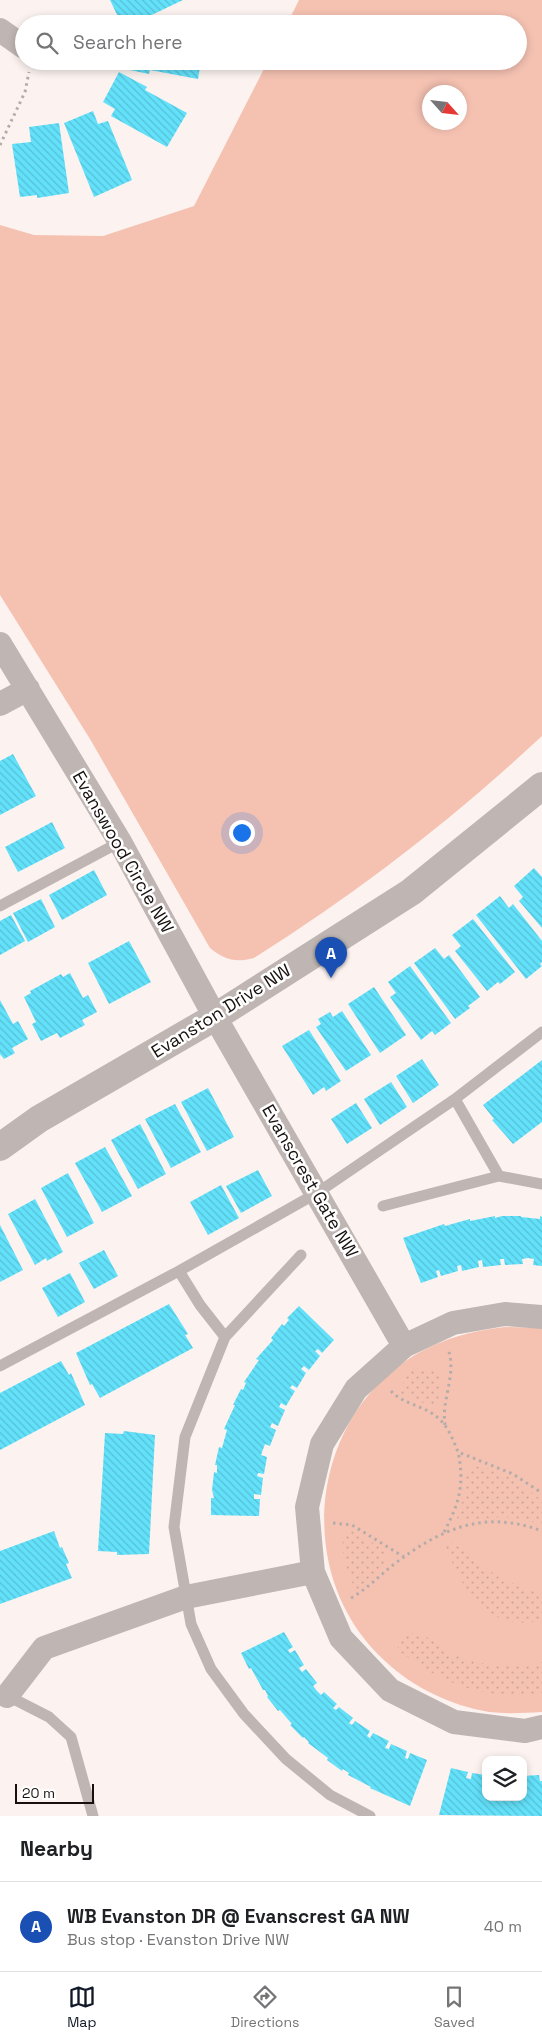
<!DOCTYPE html>
<meta charset="utf-8">
<style>
body{margin:0;font-family:"Space Grotesk",sans-serif;background:#f6f6f6;color:#202124}
.controls{position:absolute;right:15px;bottom:15px;display:grid;overflow:hidden;border-radius:10px;box-shadow:0 2px 8px #0003}
.controls button{width:45px;height:45px;display:grid;place-items:center;padding:0;border:0;border-bottom:1px solid #e0e0e0;background:#fff;color:#202124;font:25px sans-serif}
.compass{position:absolute;left:422px;top:85px;width:45px;height:45px;border-radius:50%;background:#fff;box-shadow:0 2px 8px #0003;rotate:117deg}
.scale{position:absolute;left:15px;bottom:12px;width:79px;box-sizing:border-box;padding-left:5px;border:2px solid #17100e;border-top:0;font-size:14px;line-height:18px;white-space:nowrap;color:#17100e;-webkit-text-stroke:4px #fff;paint-order:stroke}
.you{position:absolute;left:241px;top:832px;width:18px;height:18px;margin:-12px;border:4px solid #fff;border-radius:50%;background:#1a73e8;box-shadow:0 0 0 8px #1a73e833}
.badge{display:grid;place-items:center;width:32px;height:32px;border-radius:50%;background:#111827;color:#fff;font-size:16px;font-weight:700}
.pin{position:absolute;translate:-50% -41px;filter:drop-shadow(0 1px 2px #0008)}
.pin::after{content:'';position:absolute;top:26px;width:18px;height:15px;background:inherit;clip-path:polygon(0 0,100% 0,50% 100%)}
.list{margin:0;padding:0;list-style:none}
h2{display:flex;justify-content:space-between;align-items:center;height:65px;margin:0;padding:0 20px;font-size:21px}
h2 small{font-size:16px;font-weight:400;color:#757577}
.list li{display:grid;grid-template-columns:32px 1fr auto;gap:15px;align-items:center;box-sizing:border-box;height:90px;padding:0 20px;border-top:1px solid #e0e0e0}
.list b{display:block;font-size:19px;white-space:nowrap}
.list p{margin:0;font-size:16px;white-space:nowrap;color:#757577}
.list em{font-size:16px;font-style:normal;color:#757577}
.icon{flex:none;width:28px;height:28px;fill:none;stroke:currentColor;stroke-width:2;stroke-linecap:round;stroke-linejoin:round}
.map{position:relative;flex:none;width:542px;height:1816px;overflow:hidden}
.search{position:absolute;background:#fff;box-shadow:0 2px 8px #0003;left:15px;right:15px;top:15px;height:55px;display:flex;align-items:center;gap:12px;box-sizing:border-box;padding:0 18px;border-radius:28px;color:#757577;font-size:19px}
.sheet{height:155px;background:#fff}
nav{display:flex;justify-content:space-around;align-items:center;box-sizing:border-box;height:70px;border-top:1px solid #e0e0e0;background:#fff;font-size:14px;color:#757577}
nav a{display:grid;justify-items:center;gap:2px}
nav .on{color:#111827}
.map>svg:first-child{display:block}
.park{fill:#f5c2b2;fill-rule:evenodd}
.garden{fill:url(#garden-dots)}
.building{fill:url(#building-back-hatch)}
.lines{fill:none;stroke-linecap:round;stroke-linejoin:round}
.path{stroke:#b4aca9;stroke-width:3;stroke-dasharray:2.5 4;stroke-linecap:butt}
.service{stroke:#bfb6b3;stroke-width:11}
.minor{stroke:#bfb6b3;stroke-width:24}
.tertiary{stroke:#bfb6b3;stroke-width:28}
.labels{text-anchor:middle;stroke-width:5;stroke-linejoin:round;paint-order:stroke}
.street-label{font-size:18px;fill:#17100e;stroke:#fff}
</style>
<div class="map">
<svg width="542" height="1816" viewBox="0 0 542 1816">
<defs>
<pattern id="garden-dots" width="8" height="8" patternUnits="userSpaceOnUse" patternTransform="scale(1.25)"><rect width="8" height="8" fill="#f5c2b2"/><path d="M2 2h.1M6 6h.1" fill="none" stroke="#d1a698" stroke-width="1.8" stroke-linecap="round"/></pattern>
<pattern id="building-back-hatch" width="6" height="6" patternUnits="userSpaceOnUse" patternTransform="scale(1.25)"><rect width="6" height="6" fill="#63e1fa"/><path d="M-1 5l2 2M0 0l6 6M5-1l2 2" fill="none" stroke="#55c0d5"/></pattern>
</defs>
<rect width="100%" height="100%" fill="#fcf3f0"/>
<path class="park" d="M299 0H542V736C453 819 357 893 254 958 235 963 225 960 210 948L90 739 0 595V225L34 235 103 236 194 206 268 61H518V24H287ZM460 92V122H430V92Z
M505 1327 542 1328V1712C524 1713 507 1714 489 1712 450 1705 414 1688 385 1661 287 1572 311 1402 432 1346 456 1335 479 1330 505 1327Z"/>
<path class="garden" d="M412 1368 433 1370 439 1374V1396L436 1404 431 1406 400 1393 404 1380Z
M473 1466C498 1467 524 1485 542 1501V1526C513 1511 489 1520 459 1520L457 1518 464 1497 466 1472Z
M348 1529 380 1547 386 1555C385 1571 369 1583 356 1591 349 1576 335 1542 348 1529Z
M444 1541C459 1543 473 1559 486 1568 504 1581 521 1588 542 1593V1621C483 1632 461 1588 444 1541Z
M414 1633C428 1635 439 1646 451 1653 472 1665 520 1670 542 1662V1695C511 1698 472 1693 444 1679 428 1672 413 1661 399 1651L397 1644 403 1637Z"/>
<path class="building" d="M110 0H183L137 22 134 15 120 21Z
M121 61H201L198 79 150 70 149 74 120 68Z
M119 72 147 87 145 90 187 113 167 147 111 116 115 109 103 102Z
M93 111 98 124 108 121 132 180 94 197 64 123Z
M59 123 69 193 37 198V195L20 197 12 144 31 142 29 127Z
M13 754 36 796 0 815V761Z
M52 822 65 848 18 872 5 847Z
M534 868 542 877V928L519 901 523 897 514 886Z
M94 870 107 895 62 920 49 895Z
M500 896 509 908 513 904 542 941V962L540 964 542 966 526 979 476 915Z
M41 899 55 927 28 942 13 913Z
M11 915 25 941 0 955V921Z
M473 919 515 972 500 984 498 982 487 991 455 951 461 946 452 935Z
M129 941 151 982 109 1004 88 963Z
M435 948 444 959 449 955 480 997 468 1006 470 1008 455 1019 414 963Z
M410 966 451 1023 435 1035 432 1031 421 1040 390 997 396 993 388 982Z
M70 973 83 998 88 995 97 1012 82 1020 85 1025 60 1038 57 1033 41 1041 32 1024 36 1022 24 997 31 993 30 991 61 974 63 977Z
M374 987 406 1035 380 1053 348 1004Z
M0 1000 13 1024 18 1021 28 1039 12 1048 15 1053 4 1059 0 1054Z
M342 1011 371 1055 346 1071 316 1027 321 1024 318 1019 330 1012 333 1017Z
M309 1030 341 1081 326 1091 324 1087 313 1095 282 1046Z
M422 1059 439 1085 413 1103 396 1076Z
M542 1060V1122L513 1144 492 1120 494 1119 483 1105Z
M391 1082 407 1107 380 1125 364 1099Z
M208 1088 234 1137 207 1151 181 1102Z
M356 1103 372 1128 347 1144 331 1119Z
M175 1104 201 1152 171 1168 145 1119Z
M140 1124 166 1174 138 1189 111 1140Z
M105 1147 132 1196 102 1212 75 1163Z
M258 1170 272 1196 241 1213 226 1186Z
M68 1173 94 1223 67 1237 41 1188Z
M221 1185 239 1218 208 1235 190 1202Z
M35 1199 63 1252 47 1261 46 1258 35 1265 8 1214Z
M495 1216V1218L502 1216H521V1217L540 1219V1216L542 1217V1266L533 1265 534 1259 528 1258 522 1259 523 1264 505 1265 504 1259H500L501 1265 483 1267 482 1260 478 1261 479 1267 462 1271 461 1265 457 1266 458 1271 441 1276 439 1270 436 1271 438 1277 421 1283 403 1238 444 1224 445 1226 470 1219V1221Z
M0 1225 23 1270 0 1282Z
M104 1250 118 1276 94 1289 79 1263Z
M70 1273 85 1302 58 1317 42 1288Z
M169 1304 188 1334 185 1335 193 1348 100 1398 92 1384 90 1385 76 1353Z
M299 1306 334 1340 322 1353 318 1349 315 1351 320 1356 309 1370 304 1366 301 1369 306 1373 297 1388 292 1385 290 1388 295 1391 286 1406 281 1403 279 1407 285 1410 278 1426 272 1423 270 1427 276 1430 270 1446 265 1444 261 1455 267 1457 264 1474 258 1473 257 1476 263 1478 261 1495 254 1494V1499H260L259 1516 211 1515V1498H214L212 1490 214 1472 217 1473V1465H215L219 1447 222 1448 227 1430 224 1429 235 1405H233L241 1389 243 1390 246 1383 244 1382 259 1360 256 1359 273 1340 271 1338 282 1324 284 1326 289 1320 287 1318Z
M61 1361 69 1375 71 1373 85 1405 0 1450V1393Z
M124 1431 155 1435 149 1554 117 1555V1552L98 1551 105 1433 123 1434Z
M54 1531 60 1548 62 1547 69 1563 66 1564 72 1578 0 1604V1551Z
M284 1632 293 1647 288 1650 290 1653 295 1650 304 1665 299 1668 302 1672 306 1669 317 1683 313 1686 317 1691 321 1695 324 1692 337 1704 333 1708 336 1710 339 1707 353 1718 349 1723 352 1725 355 1721 370 1731 367 1736 370 1738 373 1733 389 1741 385 1748 389 1749 391 1744 407 1751 405 1758 408 1759 410 1753 427 1760 410 1806 370 1788 371 1787 348 1775 349 1773 343 1769 342 1771 327 1760 328 1758 308 1743 309 1742 304 1737 303 1738 290 1725 292 1724 280 1710 278 1711 267 1697 268 1696 265 1690H263L251 1668 249 1669 241 1653Z
M451 1768 468 1772 466 1778 471 1779 472 1773 486 1775V1797H523V1776L539 1775 540 1781H542V1816L439 1815Z"/>
<g class="lines">
<path class="path" d="M0 145 25 92 29 72
M391 1391C404 1405 424 1405 438 1418 448 1426 453 1440 458 1452L513 1474 542 1493
M445 1425C441 1401 456 1376 449 1352
M333 1523 352 1525 404 1557
M444 1532C459 1504 465 1484 458 1452
M351 1598C367 1589 379 1576 393 1565 440 1529 484 1509 542 1531"/>
<path class="service" d="M0 906 120 842
M455 1099 499 1176
M383 1206 499 1176 542 1184
M301 1255 225 1337 185 1437 174 1527 191 1624 211 1669 244 1714 286 1759 330 1795 370 1816
M179 1271 200 1305 225 1337
M0 1366 179 1271 317 1193 455 1099 542 1032
M4 1694 49 1717 71 1737 93 1816"/>
<path class="minor" d="M0 30 24 47
M0 644 120 842 215 1017 404 1346
M0 704 28 689
M542 1317 505 1314 453 1323 404 1346 356 1389 322 1444 307 1507 313 1572 341 1638 390 1690 454 1722 525 1731 542 1727
M7 1696 44 1648 186 1597 313 1572"/>
<path class="tertiary" d="M0 1147 39 1119 215 1017 411 892 542 786"/>
</g>
<g class="labels">
<g class="street-label">
<text transform="translate(123 852) rotate(60)" y="6">Evanswood Circle NW</text>
<text transform="translate(221 1011) rotate(-32)" y="6">Evanston Drive NW</text>
<text transform="translate(310 1181) rotate(60)" y="6">Evanscrest Gate NW</text>
</g>
</g>
</svg>
<div class="controls">
<button><svg class="icon" aria-label="layers" viewBox="0 0 24 24"><path d="M12 4l9 5-9 5-9-5zM3 14l9 5 9-5"/></svg></button>
</div>
<svg class="compass" viewBox="-18 -18 36 36"><path d="M0-13l5 13h-10z" fill="#e53935"/><path d="M0 13l5-13h-10z" fill="#757577"/></svg>
<div class="scale">20 m</div>
<div class="you"></div>
<div class="pin badge" style="left:331px;top:978px;background:#1a4fb4">A</div>
<div class="search"><svg class="icon" aria-label="search" viewBox="0 0 24 24"><circle cx="10" cy="10" r="6"/><path d="M15 15l6 6"/></svg>Search here</div>
</div>
<section class="sheet">
<h2>Nearby<small></small></h2>
<ul class="list">
<li><span class="badge" style="background:#1a4fb4">A</span><div><b>WB Evanston DR @ Evanscrest GA NW</b><p>Bus stop · Evanston Drive NW</p></div><em>40 m</em></li>
</ul>
</section>
<nav>
<a class="on"><svg class="icon" aria-label="map" viewBox="0 0 24 24"><path d="M3 6l6-2 6 2 6-2v14l-6 2-6-2-6 2zM9 4v14M15 6v14"/></svg>Map</a>
<a><svg class="icon" aria-label="directions" viewBox="0 0 24 24"><path d="M12 3l9 9-9 9-9-9zM9 14v-3h6M13 9l2 2-2 2"/></svg>Directions</a>
<a><svg class="icon" aria-label="saved" viewBox="0 0 24 24"><path d="M7 4h10v16l-5-4-5 4z"/></svg>Saved</a>
</nav>
